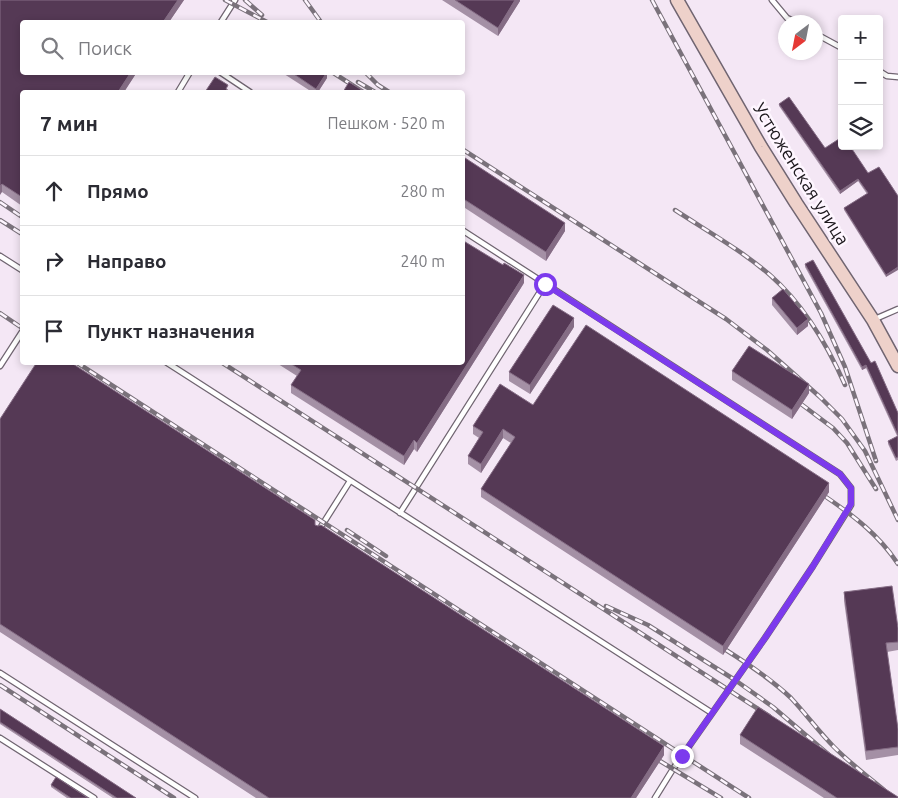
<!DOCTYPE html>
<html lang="ru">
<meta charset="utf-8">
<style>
body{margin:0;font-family:Ubuntu,sans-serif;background:#f7f7f7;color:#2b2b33}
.controls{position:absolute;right:15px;top:15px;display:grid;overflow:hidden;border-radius:5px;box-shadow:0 2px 8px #0003}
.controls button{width:45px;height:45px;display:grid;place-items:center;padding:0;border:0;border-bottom:1px solid #e1e1e2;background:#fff;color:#2b2b33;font:25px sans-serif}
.compass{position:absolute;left:778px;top:15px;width:45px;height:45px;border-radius:50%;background:#fff;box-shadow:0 2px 8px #0003;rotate:212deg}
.stop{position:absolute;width:15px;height:15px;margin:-11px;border:4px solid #7c3aed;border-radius:50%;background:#fff}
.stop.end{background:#7c3aed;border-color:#fff;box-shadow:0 1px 5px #0008}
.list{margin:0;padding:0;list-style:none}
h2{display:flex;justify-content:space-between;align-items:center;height:65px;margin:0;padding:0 20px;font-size:21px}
h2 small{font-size:16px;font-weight:400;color:#7c7c81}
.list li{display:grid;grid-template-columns:32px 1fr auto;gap:15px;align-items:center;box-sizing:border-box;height:70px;padding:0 20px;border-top:1px solid #e1e1e2}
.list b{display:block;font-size:19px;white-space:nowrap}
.list em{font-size:16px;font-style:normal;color:#7c7c81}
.icon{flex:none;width:28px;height:28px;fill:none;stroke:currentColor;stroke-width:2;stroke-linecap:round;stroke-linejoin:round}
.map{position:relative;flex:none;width:898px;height:798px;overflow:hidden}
.search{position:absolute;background:#fff;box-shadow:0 2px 8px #0003;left:20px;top:20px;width:445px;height:55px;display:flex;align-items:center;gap:12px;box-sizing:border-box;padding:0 18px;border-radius:5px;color:#7c7c81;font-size:19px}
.panel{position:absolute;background:#fff;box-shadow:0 2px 8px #0003;left:20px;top:90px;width:445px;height:275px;border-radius:5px}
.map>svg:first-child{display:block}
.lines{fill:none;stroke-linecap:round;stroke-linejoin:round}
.lane-casing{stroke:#706571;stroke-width:7}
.secondary-casing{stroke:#706571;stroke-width:15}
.lane{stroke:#fff;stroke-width:4.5}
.secondary{stroke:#eed1ca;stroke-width:12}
.rail-casing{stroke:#7a727b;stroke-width:4.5}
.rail{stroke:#fef6ff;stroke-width:2.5;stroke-dasharray:8;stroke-linecap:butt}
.wall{fill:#a490a5}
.shaded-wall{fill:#856d85}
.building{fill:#553955;stroke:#856d85}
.route{stroke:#7c3aed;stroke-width:6}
.labels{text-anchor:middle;stroke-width:5;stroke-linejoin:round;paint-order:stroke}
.street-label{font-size:18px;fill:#1b171c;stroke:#fef6ff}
</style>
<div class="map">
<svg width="898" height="798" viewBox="0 0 898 798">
<rect width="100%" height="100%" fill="#f4e7f5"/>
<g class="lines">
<g class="lane-casing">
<path id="lane" d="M772 0 787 18 795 22
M221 22 235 0
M816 34 842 48
M879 71 887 76 898 77
M220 72 250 92
M178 92 190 72
M462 230 840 474 851 488V505L813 566 765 638 673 769 655 798
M0 256 22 270
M875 319 898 309
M166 362 712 713
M0 366 22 332
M400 513 545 284
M319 530 350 481
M0 673 195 798
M0 738 94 798"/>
</g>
<g class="secondary-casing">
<path id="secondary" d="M677 0 761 147 796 203 873 320 898 366"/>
</g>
<use href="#lane" class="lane"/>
<use href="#secondary" class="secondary"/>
<g class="rail-casing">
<path id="rail" d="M225 0 267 22
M245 0 262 15
M305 0 321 22
M652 0 821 313 845 367 876 461
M332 72 363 92
M365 72 378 85 389 92
M358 82 375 92
M462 149 726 319 767 350 820 397 842 419 865 451 898 520
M0 202 22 217
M675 210C707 231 741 250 770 275 804 305 827 344 845 385
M0 220 22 234
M0 313 22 328
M76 362 749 798
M221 362 769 716
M801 404 833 428 847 443 876 489
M826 497C854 516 879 535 898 564
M347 530 386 556
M606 606 648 625 735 680 773 707 828 754
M726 650C748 664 771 679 791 698 806 714 819 732 834 747 850 763 867 776 884 790
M0 685 174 798
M660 761 721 798"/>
</g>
<use href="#rail" class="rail"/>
</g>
<path class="wall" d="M0 0H184L169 22H22V72H137L124 92H22V206L2 192Z
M442 0H520V1L498 36Z
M281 72H327V78L318 92H312Z
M779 104 825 148 868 173 898 196 886 277 844 210V208L867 194 858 181 840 194 779 106Z
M462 156 565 231 546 261 462 206Z
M805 264 898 413V460L896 461 888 444V441L897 436 866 368 862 370 805 267Z
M524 283 417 452 414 449 404 465 291 393V385L297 376 275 362H462Z
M772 298 808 326 797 335 772 305Z
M574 327 530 394 509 381V372Z
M732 371 809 393 792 419 732 380Z
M533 405 829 492 723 655 481 497V489L511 443 503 438 481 473 468 464V456L479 438 473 434V426Z
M0 419 315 525 664 755 636 798H256L0 632Z
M844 592 898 628V650L887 652 898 729V755L866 760 844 601Z
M0 709 136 798H113L0 724Z
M740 735 898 798H824L740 744Z
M51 785 88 798H67L51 787Z"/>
<path class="shaded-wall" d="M178 0H184L169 22H163Z
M515 0H520V1L498 36V28Z
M131 72H137L124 92H118Z
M327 72V78L318 92H316V89Z
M858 179V181L840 194V191Z
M2 184V192L0 195V186Z
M565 223V231L546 261V252Z
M898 267V270L886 277V275Z
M524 275V283L417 452V443Z
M574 318V327L530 394V385Z
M808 319V326L797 335V328Z
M866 365V368L862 370V367Z
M809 384V393L792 419V410Z
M503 429V438L481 473V464Z
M414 440V449L404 465V456Z
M829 483V492L723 655V646Z
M664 746V755L636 798H631Z"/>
<path class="building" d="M0 0H178L163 22H22V72H131L118 92H22V197L2 184 0 186Z
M455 0H515L498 28Z
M291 72H327L316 89Z
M215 77 228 85 226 89 231 92H205Z
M349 82 365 92H343Z
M789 97 825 148 842 137V146H850L868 173 879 167 898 196V267L886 275 844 208 868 193 858 179 840 191 779 104Z
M462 156 565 223 546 252 462 198Z
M462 240 503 265 504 263 524 275 417 443 414 440 404 456 291 385 301 370 288 362H462Z
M813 260 871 363 875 361 898 413V435L866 365 862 367 805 264Z
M783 289 808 319 797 328 772 298Z
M553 305 574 318 530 385 509 372Z
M586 325 829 483 723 646 481 489 515 437 503 429 481 464 468 456 483 432 473 426 500 384 533 405Z
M749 346 809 384 792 410 732 371Z
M37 362H70L315 520V525L318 526 321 525 664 746 631 798H269L0 624V419Z
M898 436V457L896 458 888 441Z
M892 586 898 628V642L886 643 898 729V747L866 751 844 592Z
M758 707 898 797V798H837L740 735Z
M0 709 136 798H117L0 722Z
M56 777 88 798H71L51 785Z"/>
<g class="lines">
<path class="route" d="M545 284 840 474 851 488V504L813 566 765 638 682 756"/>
</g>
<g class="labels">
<g class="street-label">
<text transform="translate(801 174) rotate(58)" y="6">Устюженская улица</text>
</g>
</g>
</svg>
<div class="controls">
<button>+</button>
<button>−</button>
<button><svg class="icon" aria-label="layers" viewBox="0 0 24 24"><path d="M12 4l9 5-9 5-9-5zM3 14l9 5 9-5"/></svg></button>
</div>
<svg class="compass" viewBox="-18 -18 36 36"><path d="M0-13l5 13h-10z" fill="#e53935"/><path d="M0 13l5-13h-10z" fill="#7c7c81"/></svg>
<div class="stop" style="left:545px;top:284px"></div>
<div class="stop end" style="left:682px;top:756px"></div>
<div class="search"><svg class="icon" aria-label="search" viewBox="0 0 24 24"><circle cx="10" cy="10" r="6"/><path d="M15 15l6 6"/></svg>Поиск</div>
<section class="panel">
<h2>7 мин<small>Пешком · 520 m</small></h2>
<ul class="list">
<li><svg class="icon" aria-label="ahead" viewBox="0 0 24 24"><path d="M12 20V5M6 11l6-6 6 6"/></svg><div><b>Прямо</b></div><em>280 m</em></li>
<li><svg class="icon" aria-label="right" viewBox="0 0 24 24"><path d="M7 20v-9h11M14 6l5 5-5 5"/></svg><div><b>Направо</b></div><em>240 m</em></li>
<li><svg class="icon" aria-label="arrive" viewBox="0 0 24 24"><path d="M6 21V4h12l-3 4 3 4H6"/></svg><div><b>Пункт назначения</b></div></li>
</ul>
</section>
</div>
